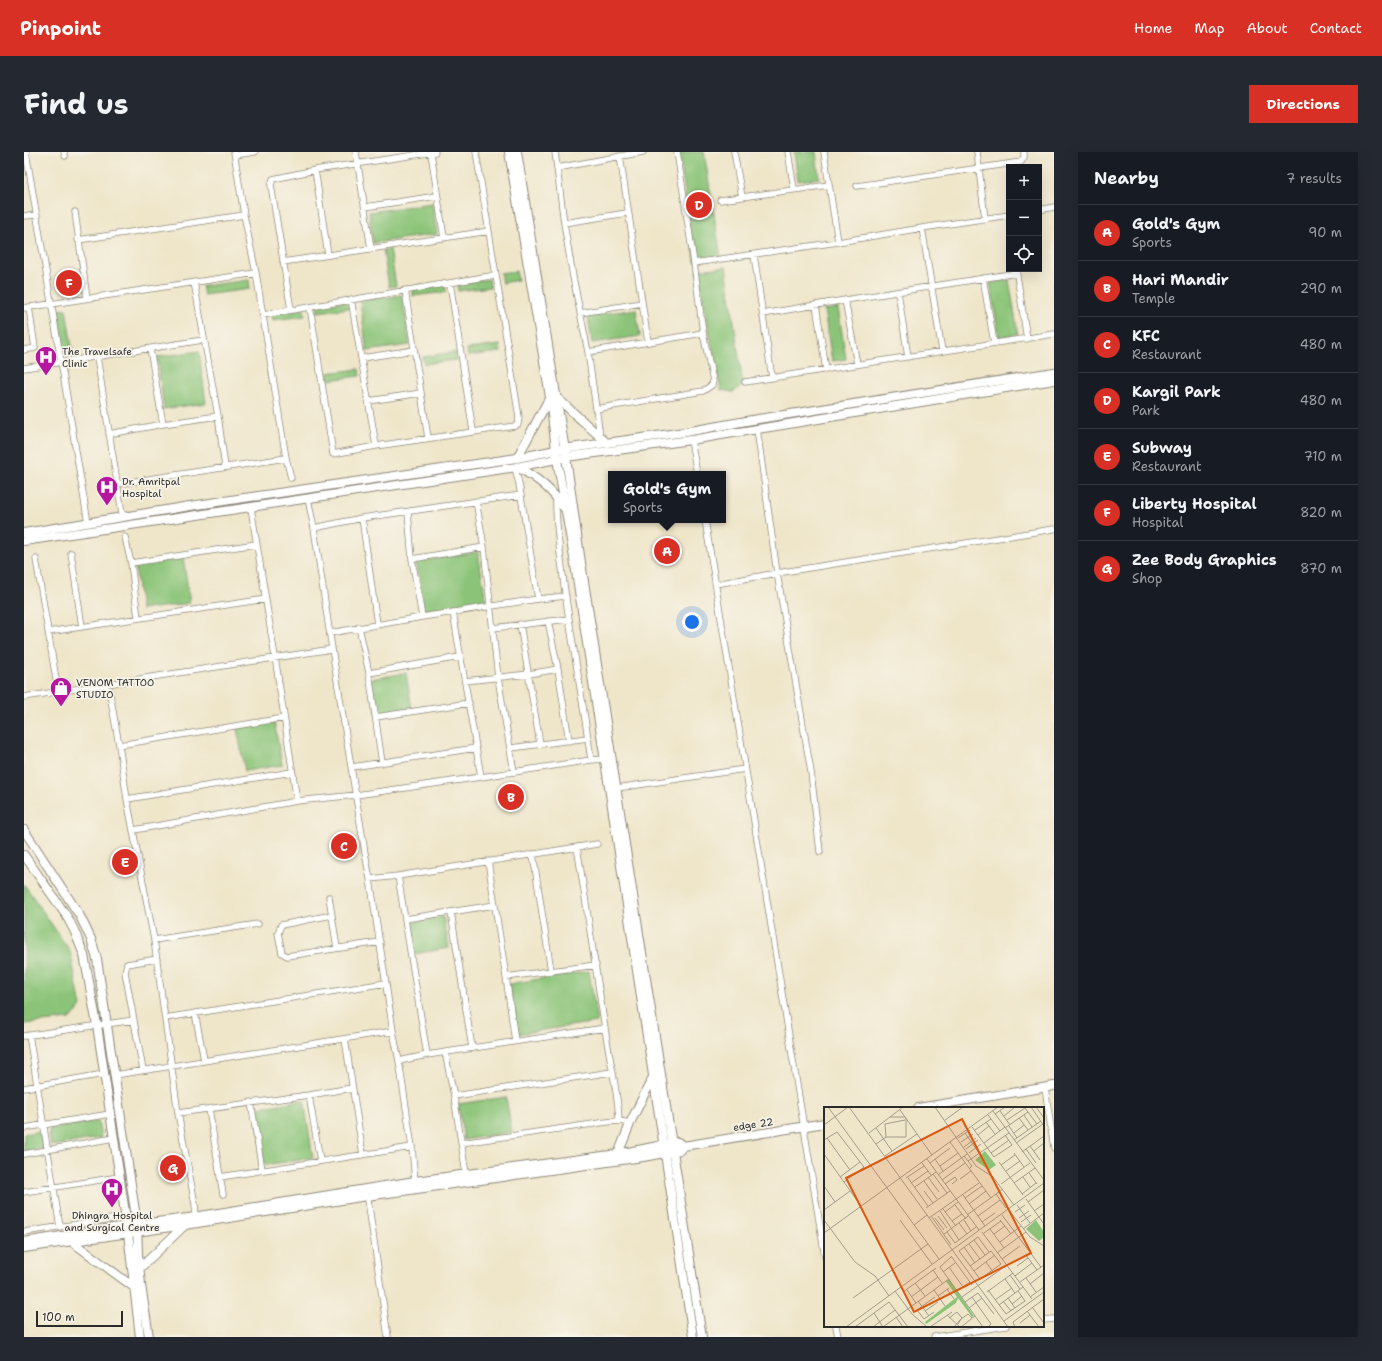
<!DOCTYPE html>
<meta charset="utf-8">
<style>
body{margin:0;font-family:"Shantell Sans",sans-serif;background:#242831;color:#f1f3f6}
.controls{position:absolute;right:12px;top:12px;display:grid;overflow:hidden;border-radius:0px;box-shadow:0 4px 16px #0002}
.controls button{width:36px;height:36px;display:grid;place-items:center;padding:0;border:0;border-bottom:1px solid #363941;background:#171b24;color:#f1f3f6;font:20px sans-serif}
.scale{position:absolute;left:12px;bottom:10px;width:87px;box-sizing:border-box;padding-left:4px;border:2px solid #2b2b2b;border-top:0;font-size:11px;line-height:14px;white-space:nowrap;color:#2b2b2b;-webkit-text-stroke:3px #f7f3e8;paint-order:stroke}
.you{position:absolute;left:668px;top:470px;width:14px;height:14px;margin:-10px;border:3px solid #fff;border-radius:50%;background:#1a73e8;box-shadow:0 0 0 6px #1a73e833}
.badge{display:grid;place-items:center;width:26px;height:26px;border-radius:50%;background:#d93025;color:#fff;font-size:13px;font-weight:700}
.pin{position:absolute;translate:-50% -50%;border:2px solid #fff;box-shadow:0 1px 4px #0006}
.popup{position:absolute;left:584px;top:319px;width:118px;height:52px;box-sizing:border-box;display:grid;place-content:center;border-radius:0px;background:#171b24;filter:drop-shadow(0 1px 3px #0005);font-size:13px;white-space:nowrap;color:#9ea1a6}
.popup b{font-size:15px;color:#f1f3f6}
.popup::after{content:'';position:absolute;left:50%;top:100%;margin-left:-8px;border:8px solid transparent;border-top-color:#171b24}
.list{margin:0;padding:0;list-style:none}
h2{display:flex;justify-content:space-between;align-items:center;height:52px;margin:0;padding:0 16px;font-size:17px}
h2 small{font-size:13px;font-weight:400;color:#9ea1a6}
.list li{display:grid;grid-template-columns:26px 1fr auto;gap:12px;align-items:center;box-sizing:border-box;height:56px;padding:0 16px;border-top:1px solid #363941}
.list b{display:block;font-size:15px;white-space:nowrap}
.list p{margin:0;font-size:13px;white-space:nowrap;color:#9ea1a6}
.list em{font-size:13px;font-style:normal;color:#9ea1a6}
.icon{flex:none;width:22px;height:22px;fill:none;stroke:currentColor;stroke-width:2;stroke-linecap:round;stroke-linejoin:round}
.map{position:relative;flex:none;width:1030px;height:1185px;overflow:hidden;border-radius:0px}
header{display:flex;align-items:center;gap:24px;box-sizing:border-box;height:56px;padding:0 20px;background:#d93025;color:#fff}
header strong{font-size:19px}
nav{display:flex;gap:22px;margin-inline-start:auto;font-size:14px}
.intro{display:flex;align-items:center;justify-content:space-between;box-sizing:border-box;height:96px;padding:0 24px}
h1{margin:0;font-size:28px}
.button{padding:10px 18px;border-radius:0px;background:#d93025;color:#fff;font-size:14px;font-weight:700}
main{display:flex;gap:24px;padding:0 24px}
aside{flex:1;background:#171b24;border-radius:0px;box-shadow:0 4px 16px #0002}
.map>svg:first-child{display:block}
.green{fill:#8bc478;stroke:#5b7852}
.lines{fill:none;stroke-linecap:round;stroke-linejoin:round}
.street-casing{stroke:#8d887a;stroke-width:7}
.secondary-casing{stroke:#8d887a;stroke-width:10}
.street{stroke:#fff;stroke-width:5.5}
.secondary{stroke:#fff;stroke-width:8}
.labels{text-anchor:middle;stroke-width:3.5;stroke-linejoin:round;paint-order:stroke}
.poi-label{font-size:10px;fill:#2b2b2b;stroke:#f7f3e8;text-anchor:start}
.street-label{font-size:10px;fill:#2b2b2b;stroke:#f7f3e8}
.inset-road{fill:none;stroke:#a19b8a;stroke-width:1}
.view{fill:#df570e;fill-opacity:0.15;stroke:#df570e;stroke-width:2}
.inset-edge{fill:none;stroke:#2b2b2b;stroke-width:2}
</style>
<header>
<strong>Pinpoint</strong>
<nav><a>Home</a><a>Map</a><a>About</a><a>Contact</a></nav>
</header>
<div class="intro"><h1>Find us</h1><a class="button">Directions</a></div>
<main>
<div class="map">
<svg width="1030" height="1185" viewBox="0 0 1030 1185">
<rect width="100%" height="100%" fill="#f7f3e8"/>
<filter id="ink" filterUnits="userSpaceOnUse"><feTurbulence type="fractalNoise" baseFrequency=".025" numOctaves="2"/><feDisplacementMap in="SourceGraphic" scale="8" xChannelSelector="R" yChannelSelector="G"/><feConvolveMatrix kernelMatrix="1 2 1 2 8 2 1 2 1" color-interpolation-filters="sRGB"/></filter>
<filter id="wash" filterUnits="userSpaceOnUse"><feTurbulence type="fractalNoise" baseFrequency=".012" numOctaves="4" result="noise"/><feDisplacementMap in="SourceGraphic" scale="16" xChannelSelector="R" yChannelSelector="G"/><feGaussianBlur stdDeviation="0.9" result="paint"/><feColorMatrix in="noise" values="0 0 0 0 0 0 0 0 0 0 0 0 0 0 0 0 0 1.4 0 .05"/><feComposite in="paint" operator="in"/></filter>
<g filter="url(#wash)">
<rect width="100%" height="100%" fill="#efe6ca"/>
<path class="green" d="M655 0H680L697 106 671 110Z
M770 0H792L795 26 774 29Z
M408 51 413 82 349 91 345 60Z
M366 97 372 134 365 135 359 98Z
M702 115 719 233 709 240 697 238 673 118Z
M492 119 494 128 478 131 476 121Z
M465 127 466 135 434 139 433 132Z
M225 128 226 137 180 143 178 134Z
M985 128 994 182 975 185 966 131Z
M421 133 422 140 389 144V137Z
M378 143 386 193 343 199 336 149Z
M325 149 326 156 294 160 293 153Z
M814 156 822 207 808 209 800 158Z
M42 157 49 203 41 204 34 158Z
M280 157 281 164 249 168 248 161Z
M612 157 616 184 568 191 564 164Z
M476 193 477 200 444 204 443 197Z
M175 199 182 251 140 257 133 205Z
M431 200 432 208 400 212 399 205Z
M335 217 336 224 304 228 303 221Z
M454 400 462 451 400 460 392 410Z
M159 405 166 451 117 458 111 413Z
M382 521 388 558 353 564 347 527Z
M250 569 258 613 221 619 213 576Z
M0 732 46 799 57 854 53 860 45 867 0 872Z
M419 765 425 796 391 802 386 771Z
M565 819 573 870 493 882 485 832Z
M482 945 488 980 440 988 434 952Z
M280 948 289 1006 240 1013 232 956Z
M74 969 77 986 27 994 25 977Z
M17 979 20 996 0 999V982Z"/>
</g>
<g filter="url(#ink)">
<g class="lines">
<g class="street-casing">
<path id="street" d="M2 0 64 371
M40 0 41 4
M210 0 220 63 232 121 262 306 267 326
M332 0 347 97
M531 0 540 71 549 125 564 200 576 284
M710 0 718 45
M764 0 770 37
M800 0 814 90
M953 0 961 67
M407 1 420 86
M211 3 231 0
M596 4 624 190
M533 16 619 0
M291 18 304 103
M833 34 997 10 1000 5V0
M696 48 805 33
M341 55 413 44
M1015 58 1030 55
M51 60 63 146
M0 64 13 63
M540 71 603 61
M898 76 918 199
M54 88 220 63
M730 103 748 226
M259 110 465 79
M670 111 814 90 898 76 985 63
M992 117 1003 187
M959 126 970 191
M170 130 194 264 201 315
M426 131 449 279
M381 138 404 286
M874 140 884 205
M327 147 352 294
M821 148 833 212
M792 153 802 218
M286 155 309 302 352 294 491 274 494 272 495 265 452 0
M0 156 232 121
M267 158 247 33 249 27 291 18 411 0
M556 161 618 151
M739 162 821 148 993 121
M239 163 472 123
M126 197 139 272
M0 198 11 196 5 155
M564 200 679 181
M73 205 98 361
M338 206 390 198
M0 216 179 188
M721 230 1030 182
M345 249 397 241
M571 257 679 239 688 233 689 229 679 181 670 111 653 0
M733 277 753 421 787 620 796 700
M85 282 139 272 194 264
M667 288 673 322
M491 316 495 332 514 447
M93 332 262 306
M532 345C531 375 537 404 540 433 548 491 559 549 567 608
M284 347 290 376 308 497 341 701 346 727 369 879 375 909 388 995 391 1029
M452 349 460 395 474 526 490 620
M227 356 251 505 273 649
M384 360 388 407 398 465
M338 366 353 472
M681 368 801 1105
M290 376 338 366 497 343
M101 385 107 411 114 466
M47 401 58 475
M12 407 34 539
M388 407 460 395
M107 411 232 392
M692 432 753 421 1030 377
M429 460 457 625
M524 469 534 517 545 589
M496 472 516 592
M335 475 345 521 358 611
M469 476 545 467
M24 480 242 447
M306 481 398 465 514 447 542 444
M345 521 436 505
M441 529 505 522 534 517
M84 531 95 593 103 647 130 788 154 961 171 1052 172 1065
M0 545 308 497
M352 565 445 551
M95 593 260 566
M487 596 564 586
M328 615 452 596
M593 636 721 617
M103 647 268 620
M110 678 273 649 332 643 457 625 567 608 584 607
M553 695C563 755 571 815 581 876 585 907 594 937 595 969
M509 702 527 819
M464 709 482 825 491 889
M374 724 403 903
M346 727 374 724 573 692
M305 745 313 796
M427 760 448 896
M308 763 257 773 254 781 258 801 263 804 356 790
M381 767 471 753
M130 788 234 772
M482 825 572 813
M171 861 180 908
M141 866 362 831
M5 883 36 1075
M0 884 110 868
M321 887 339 1003
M421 900 430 944 442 1022
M375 909 403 903 581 876
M119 918 101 820 103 812 133 807
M91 923 369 879
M0 936 80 922
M1021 936 1030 996
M285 943 296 1009
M430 944 588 920
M227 950 238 1018
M185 957 199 1042
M154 961 285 943 328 936
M0 976 86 962
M437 991 583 970 595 969 606 971
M0 1002 90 986
M196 1025 388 995
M0 1040 95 1025
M343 1041 364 1185
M0 1080 101 1065
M1019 1168 1030 1167
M812 1174 814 1185
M910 1185 982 1174"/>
</g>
<g class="secondary-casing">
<path id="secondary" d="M485 0 526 245 533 307 550 406 669 1185
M493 0 542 305 556 404 678 1185
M532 245 583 291
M493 306 526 245
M493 315C512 325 528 337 539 355
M0 381 166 354 493 306 532 298 661 280 728 268 1030 220
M0 389 493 315 542 305 667 288 1030 228
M0 678 56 764 67 787 73 807 113 1072 114 1102 117 1133 125 1185
M0 703 42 763 50 778 60 803 73 873 104 1081 116 1185
M894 956 1030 934
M659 994 801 971
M594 1002 608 967 629 925
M47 1089 111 1136
M0 1090 102 1074 164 1066 391 1029 594 1002 654 990 659 994
M0 1096 161 1073 343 1044 619 1005 656 998 659 994
M115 1117 161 1073"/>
</g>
<use href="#street" class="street"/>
<use href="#secondary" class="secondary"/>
</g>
</g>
<defs>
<g id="hospital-pin" transform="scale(1.15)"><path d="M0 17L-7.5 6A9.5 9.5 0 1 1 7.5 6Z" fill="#b5179e" stroke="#f7f3e8"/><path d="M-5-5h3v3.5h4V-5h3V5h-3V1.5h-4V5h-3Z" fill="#fff"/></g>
<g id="shop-pin" transform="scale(1.15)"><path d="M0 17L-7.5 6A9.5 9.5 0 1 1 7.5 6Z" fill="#b5179e" stroke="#f7f3e8"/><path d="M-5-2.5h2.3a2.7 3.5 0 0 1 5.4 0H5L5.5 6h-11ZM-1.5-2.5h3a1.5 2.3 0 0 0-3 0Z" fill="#fff"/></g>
</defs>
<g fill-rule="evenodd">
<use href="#hospital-pin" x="22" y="205"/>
<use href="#hospital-pin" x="83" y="335"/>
<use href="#shop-pin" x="37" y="536"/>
<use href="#hospital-pin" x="88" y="1037"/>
</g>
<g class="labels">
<g class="poi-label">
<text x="38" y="203">The Travelsafe<tspan x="38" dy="12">Clinic</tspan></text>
<text x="98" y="333">Dr. Amritpal<tspan x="98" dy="12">Hospital</tspan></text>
<text x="52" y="534">VENOM TATTOO<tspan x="52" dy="12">STUDIO</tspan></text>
<text x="88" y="1067" text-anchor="middle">Dhingra Hospital<tspan x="88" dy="12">and Surgical Centre</tspan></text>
</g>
<g class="street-label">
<text transform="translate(729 972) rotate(-9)" y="4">edge 22</text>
</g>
</g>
<g transform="translate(800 955)">
<rect width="220" height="220" fill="#efe6ca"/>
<path d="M161 44 172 58 165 63 151 53ZM212 113 220 125V130L215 134 202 122ZM125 172 150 209 148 210 134 191 132 196 102 217 101 215 133 190 122 174Z" fill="#8bc478"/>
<path class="inset-road" d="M4 0 115 152M25 0 184 220M111 0 152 59 169 70 190 98M207 0 220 19M212 0 220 11M76 3 108 48M169 4 220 73M176 4 186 18M171 7 181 0M164 8 176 24M200 8 208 20M180 9 191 0M66 10H81M195 11 204 23M121 13 139 0M183 13 201 1 213 17M162 15 171 27M61 17 81 13M61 17 62 30M0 18 24 0M185 19 193 31M148 20 170 50 188 38 181 28M52 21 68 44M181 21 204 5M151 23 167 12M45 26 79 0M141 26 155 46M190 26 200 18M154 28 165 19M3 31 26 63M134 31 146 23M0 33 13 25 40 60 20 75M190 33 217 14M126 35 167 91M137 35 149 27M160 36 181 20M192 36 219 17M52 37 62 30H82V11M206 39 216 53M140 40 152 31M142 42 154 33M202 42 212 56M210 44 220 36M198 45 220 29M145 46 157 37M167 46 185 33M190 46 200 60M0 47 37 99M61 49 93 27M140 49 148 59 145 62M103 52 155 123M111 52 119 64M144 54 185 26M175 55 199 88M98 56 107 68M106 56 126 41M177 58 191 48M116 59 134 46M182 64 196 54M205 66 213 77M109 67 123 86M114 68 143 47M16 70 36 55M104 70 115 85M199 70 206 80M82 71 100 59M84 71 104 99M136 72 147 64M118 73 141 56M100 74 113 92M87 76 104 64M190 76 211 61M121 77 131 70 133 73 128 77M177 77 206 56M0 79 11 95M91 80 112 65M100 84 109 96M172 87 182 101M198 87 212 76M139 88 161 119M141 91 158 79M202 92 220 117M204 95 220 83M145 97 162 84M131 98 142 112M193 98 206 116M102 101 126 84M119 102 132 119M184 102 206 130 220 139M0 103 26 84M116 104 135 133M210 104 220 97M121 105 134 95M191 105 201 98M143 108 179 82M178 108 217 160M114 109 123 121M154 109 176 93M108 110 127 138M105 111 155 76M111 111 120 123M195 111 205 104M0 113 31 155 51 169 65 189M76 113 108 157M140 113 147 124M176 113 187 127M128 114 138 107M158 115 171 106M197 115 207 108M135 116 143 127M90 118 103 108M166 122 180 141M199 122 220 106M123 125 131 136M158 125 208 192M0 126 174 0M160 126 177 114M120 127 144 109M170 127 181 119M150 133 161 148M176 135 197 119M131 136 152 120M145 137 156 152M140 140 151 156M165 145 154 130 135 144 156 172 177 157 167 144M173 146 202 125M202 148 213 163M127 149 148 178M127 150 116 160 159 220M178 152 196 139M162 155 169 165M146 159 167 144M193 159 204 151M125 160 139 180M109 163 118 176M150 164 171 148M119 165 131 156M186 168 196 182M191 169 208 156M202 171 212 185M181 172 191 186M196 175 220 158M91 176 101 189M206 177 220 166M123 182 130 192M83 183 92 196M110 183 121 199M164 183 182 207 201 194M71 184 88 207 103 220M133 184 146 175M194 184 201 194M79 185 112 161M163 185 189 166M114 189 125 181M87 190 114 170M138 190 183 158M148 190 167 217 164 220M206 190 220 180M29 191 104 137M184 191 191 201M171 193 188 181M94 194 105 209M179 194 187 204M141 195 154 186 170 207M188 197 198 189M175 198 199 180M208 200 220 216M145 201 158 191M101 204 114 195M203 204 215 220M110 205 100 212 93 203 111 190M50 206 59 220M123 208 136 220M72 210 79 220M125 211 133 205 138 211M137 212 144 207 148 211M180 214 220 185M196 216 206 208M22 220 220 76M31 220 65 195 84 220M49 220 71 203M59 220 125 172M106 220 128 205M130 220 137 212 134 217M137 220 151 209M191 220 189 215 220 192"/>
<path class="view" d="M138 12 207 146 90 205 22 71Z"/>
<rect width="220" height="220" class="inset-edge"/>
</g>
</svg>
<div class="controls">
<button>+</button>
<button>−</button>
<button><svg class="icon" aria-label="locate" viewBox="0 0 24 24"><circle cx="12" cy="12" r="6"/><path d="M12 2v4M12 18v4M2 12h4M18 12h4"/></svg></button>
</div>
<div class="scale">100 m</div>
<div class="you"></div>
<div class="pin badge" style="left:643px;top:399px">A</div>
<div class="popup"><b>Gold's Gym</b>Sports</div>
<div class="pin badge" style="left:487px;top:645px">B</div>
<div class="pin badge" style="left:320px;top:694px">C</div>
<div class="pin badge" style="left:675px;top:53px">D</div>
<div class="pin badge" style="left:101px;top:710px">E</div>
<div class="pin badge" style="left:45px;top:131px">F</div>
<div class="pin badge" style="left:149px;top:1016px">G</div>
</div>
<aside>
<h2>Nearby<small>7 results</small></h2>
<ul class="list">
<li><span class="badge">A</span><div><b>Gold's Gym</b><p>Sports</p></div><em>90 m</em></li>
<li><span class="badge">B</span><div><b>Hari Mandir</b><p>Temple</p></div><em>290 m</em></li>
<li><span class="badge">C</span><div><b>KFC</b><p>Restaurant</p></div><em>480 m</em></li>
<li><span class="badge">D</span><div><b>Kargil Park</b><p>Park</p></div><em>480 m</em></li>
<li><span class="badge">E</span><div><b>Subway</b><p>Restaurant</p></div><em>710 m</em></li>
<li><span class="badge">F</span><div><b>Liberty Hospital</b><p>Hospital</p></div><em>820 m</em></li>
<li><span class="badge">G</span><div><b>Zee Body Graphics</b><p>Shop</p></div><em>870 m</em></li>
</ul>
</aside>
</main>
